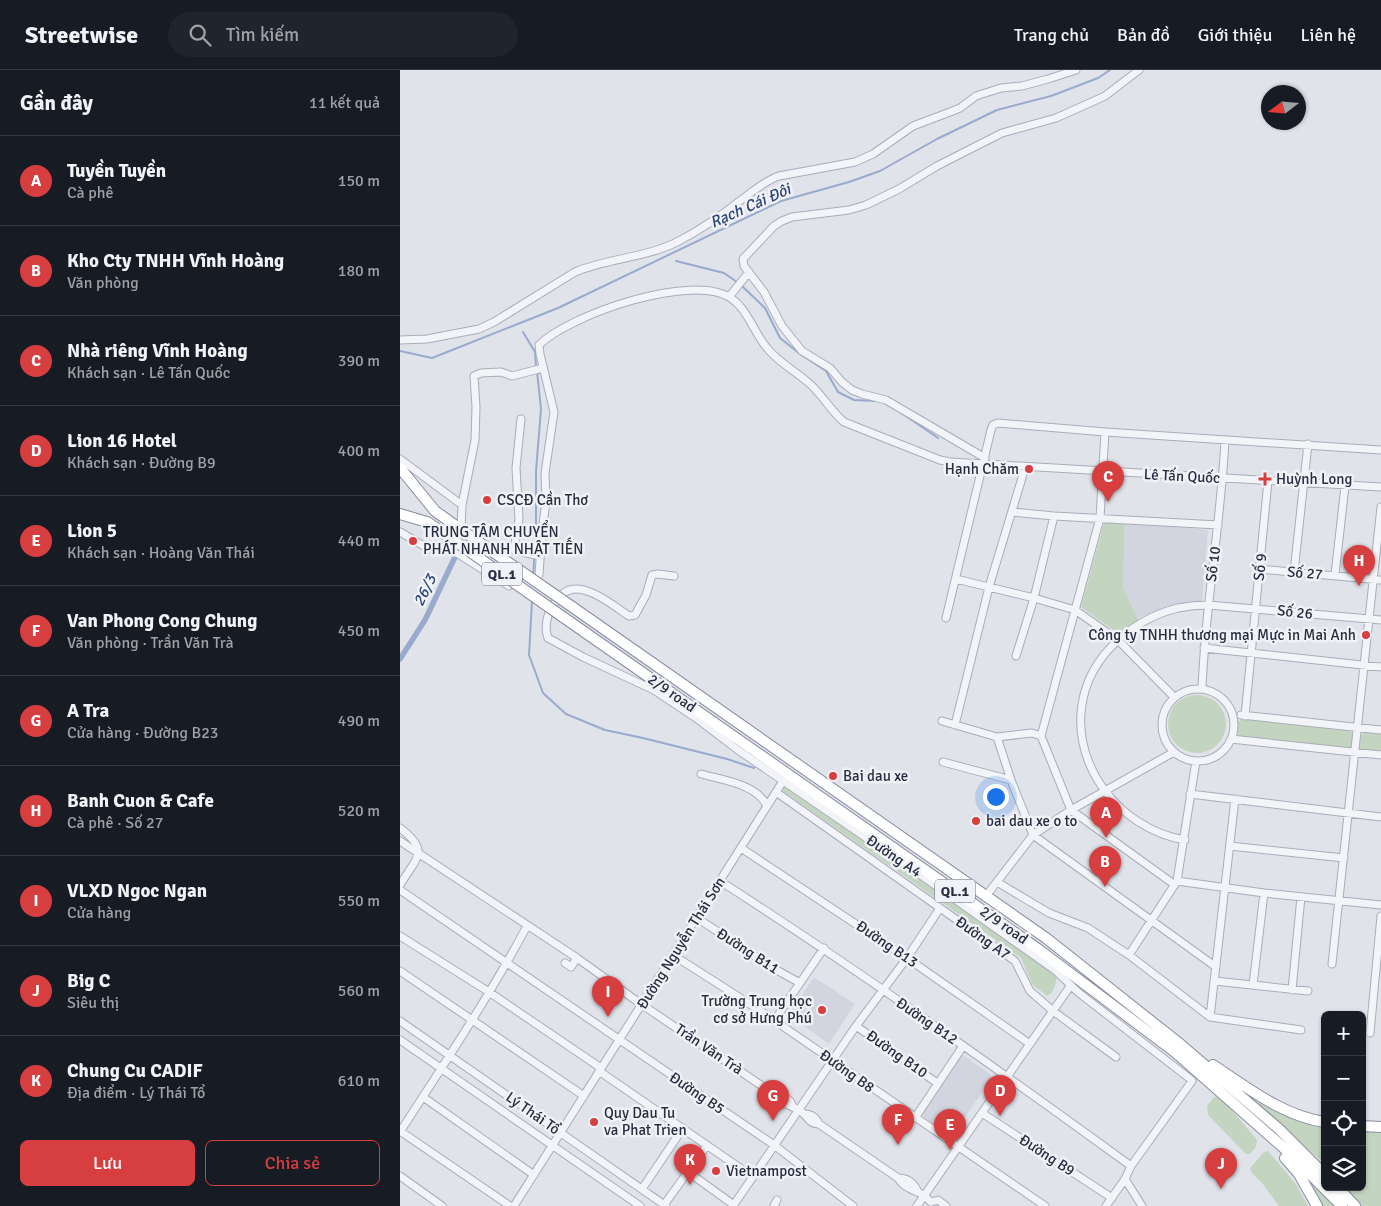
<!DOCTYPE html>
<html lang="vi">
<meta charset="utf-8">
<style>
body{margin:0;font-family:Signika,sans-serif;background:#20242c;color:#f1f3f6}
.controls{position:absolute;right:15px;bottom:15px;display:grid;overflow:hidden;border-radius:8px;box-shadow:0 1px 4px #0004}
.controls button{width:45px;height:45px;display:grid;place-items:center;padding:0;border:0;border-bottom:1px solid #363941;background:#171b24;color:#f1f3f6;font:25px sans-serif}
.compass{position:absolute;left:861px;top:15px;width:45px;height:45px;border-radius:50%;background:#171b24;box-shadow:0 1px 4px #0004;rotate:254deg}
.you{position:absolute;left:595px;top:726px;width:18px;height:18px;margin:-12px;border:4px solid #fff;border-radius:50%;background:#1a73e8;box-shadow:0 0 0 8px #1a73e833}
.badge{display:grid;place-items:center;width:32px;height:32px;border-radius:50%;background:#d63e3f;color:#fff;font-size:16px;font-weight:700}
.pin{position:absolute;translate:-50% -41px;filter:drop-shadow(0 1px 2px #0008)}
.pin::after{content:'';position:absolute;top:26px;width:18px;height:15px;background:inherit;clip-path:polygon(0 0,100% 0,50% 100%)}
.list{margin:0;padding:0;list-style:none}
h2{display:flex;justify-content:space-between;align-items:center;height:65px;margin:0;padding:0 20px;font-size:21px}
h2 small{font-size:16px;font-weight:400;color:#9ea1a6}
.list li{display:grid;grid-template-columns:32px 1fr auto;gap:15px;align-items:center;box-sizing:border-box;height:90px;padding:0 20px;border-top:1px solid #363941}
.list b{display:block;font-size:19px;white-space:nowrap}
.list p{margin:0;font-size:16px;white-space:nowrap;color:#9ea1a6}
.list em{font-size:16px;font-style:normal;color:#9ea1a6}
.actions{display:flex;gap:10px;padding:15px 20px}
.actions a{flex:1;padding:11px 0;border:1px solid #d63e3f;border-radius:8px;text-align:center;font-size:18px;color:#d63e3f}
.actions .main{background:#d63e3f;color:#fff}
.icon{flex:none;width:28px;height:28px;fill:none;stroke:currentColor;stroke-width:2;stroke-linecap:round;stroke-linejoin:round}
.map{position:relative;flex:none;width:981px;height:1136px;overflow:hidden}
header{display:flex;align-items:center;gap:30px;box-sizing:border-box;height:70px;padding:0 25px;background:#171b24;border-bottom:1px solid #363941}
header strong{font-size:24px}
nav{display:flex;gap:28px;margin-inline-start:auto;font-size:18px}
.search{width:350px;height:45px;background:#20242c;display:flex;align-items:center;gap:12px;box-sizing:border-box;padding:0 18px;border-radius:28px;color:#9ea1a6;font-size:19px}
main{display:flex}
aside{flex:1;background:#171b24}
.map>svg:first-child{display:block}
.built{fill:#d2d5df}
.green{fill:#c3d4c1}
.lines{fill:none;stroke-linecap:round;stroke-linejoin:round}
.stream{stroke:#9ac;stroke-width:2}
.canal{stroke:#9ac;stroke-width:5.5}
.minor-casing{stroke:#a9adb8;stroke-width:9}
.highway-casing{stroke:#878da1;stroke-width:12}
.minor{stroke:#f3f4f8;stroke-width:7}
.highway{stroke:#fff;stroke-width:10}
.highway-bridge-casing{stroke:#878da1;stroke-width:12;stroke-linecap:butt}
.highway-bridge{stroke:#fff;stroke-width:10}
.poi-dot{fill:#d63e3f;stroke:#f0f2f7;stroke-width:2}
.labels{text-anchor:middle;stroke-width:5;stroke-linejoin:round;paint-order:stroke}
.shield{fill:#f0f2f7;stroke:#646978;stroke-width:1}
.shield-label{font-size:14px;font-weight:bold;fill:#282e42}
.poi-label{font-size:15px;fill:#282e42;stroke:#f0f2f7;text-anchor:start}
.street-label{font-size:15px;fill:#282e42;stroke:#f0f2f7}
.water-label{font-size:16px;font-style:italic;fill:#2f4679;stroke:#f0f2f7}
</style>
<header>
<strong>Streetwise</strong>
<div class="search"><svg class="icon" aria-label="search" viewBox="0 0 24 24"><circle cx="10" cy="10" r="6"/><path d="M15 15l6 6"/></svg>Tìm kiếm</div>
<nav><a>Trang chủ</a><a>Bản đồ</a><a>Giới thiệu</a><a>Liên hệ</a></nav>
</header>
<main>
<aside>
<h2>Gần đây<small>11 kết quả</small></h2>
<ul class="list">
<li><span class="badge">A</span><div><b>Tuyền Tuyền</b><p>Cà phê</p></div><em>150 m</em></li>
<li><span class="badge">B</span><div><b>Kho Cty TNHH Vĩnh Hoàng</b><p>Văn phòng</p></div><em>180 m</em></li>
<li><span class="badge">C</span><div><b>Nhà riêng Vĩnh Hoàng</b><p>Khách sạn · Lê Tấn Quốc</p></div><em>390 m</em></li>
<li><span class="badge">D</span><div><b>Lion 16 Hotel</b><p>Khách sạn · Đường B9</p></div><em>400 m</em></li>
<li><span class="badge">E</span><div><b>Lion 5</b><p>Khách sạn · Hoàng Văn Thái</p></div><em>440 m</em></li>
<li><span class="badge">F</span><div><b>Van Phong Cong Chung</b><p>Văn phòng · Trần Văn Trà</p></div><em>450 m</em></li>
<li><span class="badge">G</span><div><b>A Tra</b><p>Cửa hàng · Đường B23</p></div><em>490 m</em></li>
<li><span class="badge">H</span><div><b>Banh Cuon &amp; Cafe</b><p>Cà phê · Số 27</p></div><em>520 m</em></li>
<li><span class="badge">I</span><div><b>VLXD Ngoc Ngan</b><p>Cửa hàng</p></div><em>550 m</em></li>
<li><span class="badge">J</span><div><b>Big C</b><p>Siêu thị</p></div><em>560 m</em></li>
<li><span class="badge">K</span><div><b>Chung Cu CADIF</b><p>Địa điểm · Lý Thái Tổ</p></div><em>610 m</em></li>
</ul>
<div class="actions"><a class="main">Lưu</a><a>Chia sẻ</a></div>
</aside>
<div class="map">
<svg width="981" height="1136" viewBox="0 0 981 1136">
<rect width="100%" height="100%" fill="#e0e3ea"/>
<path class="built" d="M725 452 808 460 802 531 787 532 738 548 723 517Z
M414 907 455 934 429 974 389 945Z
M564 986 590 1004 592 1009 552 1065 549 1066 524 1048 522 1042 559 988Z"/>
<path class="green" d="M706 451 725 452 723 517 739 551 719 564 681 537 704 453Z
M768 654a29 29 0 1 1 58 0a29 29 0 1 1-58 0Z
M842 649 950 661 954 664 953 676 951 678 841 668 836 663 838 652Z
M966 662 981 664V682L962 680 960 679 961 665Z
M386 714 656 905C657 913 654 923 647 926L632 914 621 888 617 885 383 721 382 717Z
M818 1026 821 1027 857 1070 856 1077 850 1084H846L808 1045 807 1036 814 1027Z
M859 1032 899 1047 925 1054V1094L857 1035Z
M962 1060 981 1062V1136H921L911 1117 915 1114 926 1127 936 1117H962Z
M868 1081 896 1114 908 1136H879L862 1113 852 1103 850 1098 864 1082Z"/>
<g class="lines">
<path class="stream" d="M276 191 324 203 337 212
M341 215 365 238 380 268 400 284 426 301 438 322 454 330 476 331
M123 262 135 282 136 297
M0 281 32 288 158 238 381 131 449 112 480 101 537 69 597 40 651 26 698 8 710 0
M500 342 538 368
M133 506 136 467V401L141 339 137 301
M132 531 129 585 143 623 166 644 205 660 243 668 327 689 354 698"/>
<path class="canal" d="M0 589 25 550 55 487"/>
<g class="minor-casing">
<path id="minor" d="M329 227 349 202
M0 270 27 269 79 259 94 252 175 202C208 188 245 188 277 172 300 160 321 146 341 130 354 121 364 111 379 106L455 92 473 84 513 56 550 42 560 38 576 26 601 18 622 16 648 9 676 0
M121 349 116 398 119 449 114 480 140 486
M585 388 486 330 462 324 452 320 442 312 430 298 402 281 382 256 364 222 344 196 343 189 374 156 382 151 392 147 449 140 466 135 499 119 537 96 602 63 656 48 705 26 739 0
M0 389 62 435
M612 442 654 446 818 455
M61 459 62 435 75 370 76 337 74 306 81 303 101 302 112 306 143 298
M0 462 29 479 45 476 52 480 109 516
M859 499 981 510
M894 502 908 374
M139 505 142 461 146 432 145 403 154 342 140 284 139 275C169 245 294 201 332 229 348 240 354 263 367 278 379 293 397 302 411 315 423 326 431 341 444 352L540 390 550 392 981 417
M935 505 945 416
M274 506 258 504 252 505 246 525 235 545 229 546C214 536 185 512 167 521 161 524 157 530 153 535 147 544 144 558 148 568L183 587 254 620 296 648 338 680 528 810 656 901 679 923 789 1008 792 1011 731 1096 725 1109 706 1136
M556 509 634 528 675 540 718 570 774 627
M546 548 591 360 593 355 598 353 705 362 981 380
M804 578 981 597
M616 586 634 528 654 446
M762 655a36 36 0 1 1 72 0a36 36 0 1 1-72 0Z
M802 619C805 535 821 453 825 370
M841 645 981 660
M845 646 868 411
M542 651 597 667
M555 655 589 517 625 398
M641 666 700 448 705 362
M831 669 981 685
M543 692 611 710
M301 704C322 710 357 714 367 736
M376 722 615 891 630 921 653 941 716 987
M790 724 981 747
M0 758C31 781 16 788 0 815
M785 770C718 759 665 690 685 621 697 580 737 548 778 538 788 536 798 535 808 535L981 550
M0 771 177 888 241 934 377 1026 378 1030C386 1035 396 1037 403 1043 409 1049 410 1054 419 1054L498 1108C502 1116 509 1118 517 1122 522 1123 527 1128 531 1132
M830 776 944 788
M341 778 507 888 630 974
M320 811C460 901 596 998 731 1096
M777 811 864 823 981 835
M597 812 649 843 688 858 729 885 810 947 901 960
M775 815 671 740 641 666 632 663 597 667 611 710 633 765 816 897
M0 820 374 1075 453 1136
M586 826 633 765 671 740 774 682
M297 848 373 898 400 913
M0 866 89 922 201 998
M273 885 356 938 645 1136
M729 885 777 811 796 691
M165 893 171 897 177 888
M932 894 981 437
M0 901 184 1026
M815 911 908 921
M853 915 864 823
M892 920 901 827
M810 947 835 729
M0 951 266 1136
M374 951 424 878
M456 956 537 1013
M970 963 981 846
M0 970 240 1136
M199 1001 353 1107
M377 1026 381 1025 390 1031 393 1037
M23 1027 134 1105
M582 1043 712 1128
M404 1044C412 1044 416 1047 419 1054
M515 1048 563 976
M0 1061 110 1136
M0 1062C44 994 89 927 127 856
M288 1102 334 1135
M0 1106 42 1136
M498 1108C507 1108 514 1113 518 1122
M725 1109 742 1136
M242 1119 283 1058
M531 1132 538 1130 546 1136
M264 1135 307 1075
M114 1136 383 711
M333 1136 456 956 507 888 540 838
M374 1136 377 1130
M517 1136 671 915"/>
</g>
<g class="highway-casing">
<path id="highway" d="M0 398 35 441 63 461
M0 444 27 452 42 462
M171 536 646 868 780 974 879 1059 925 1105
M163 547 638 879 775 982 885 1079 942 1136
M813 995C848 1018 883 1046 925 1052
M962 1056 981 1057
M885 1088 899 1104 917 1136
M937 1117 955 1136"/>
</g>
<use href="#minor" class="minor"/>
<use href="#highway" class="highway"/>
<g class="highway-bridge-casing">
<path id="highway-bridge" d="M63 461 171 536
M42 462 163 547"/>
</g>
<use href="#highway-bridge" class="highway-bridge"/>
</g>
<g class="poi-dot">
<circle cx="629" cy="399" r="5"/>
<path d="M862.5 401.5h5v5h5v5h-5v5h-5v-5h-5v-5h5z"/>
<circle cx="87" cy="430" r="5"/>
<circle cx="13" cy="471" r="5"/>
<circle cx="966" cy="565" r="5"/>
<circle cx="433" cy="706" r="5"/>
<circle cx="576" cy="751" r="5"/>
<circle cx="422" cy="940" r="5"/>
<circle cx="194" cy="1052" r="5"/>
<circle cx="316" cy="1101" r="5"/>
</g>
<g class="labels">
<g class="shield">
<rect x="82" y="492.5" width="40" height="23" rx="4"/>
<rect x="535" y="809.5" width="40" height="23" rx="4"/>
</g>
<g class="shield-label">
<text x="102" y="509">QL.1</text>
<text x="555" y="826">QL.1</text>
</g>
<g class="poi-label">
<text x="619" y="404" text-anchor="end">Hạnh Chăm</text>
<text x="876" y="414">Huỳnh Long</text>
<text x="97" y="435">CSCĐ Cần Thơ</text>
<text x="23" y="467">TRUNG TÂM CHUYỂN<tspan x="23" dy="17">PHÁT NHANH NHẬT TIẾN</tspan></text>
<text x="956" y="570" text-anchor="end">Công ty TNHH thương mại Mực in Mai Anh</text>
<text x="443" y="711">Bai dau xe</text>
<text x="586" y="756">bai dau xe o to</text>
<text x="412" y="936" text-anchor="end">Trường Trung học<tspan x="412" dy="17">cơ sở Hưng Phú</tspan></text>
<text x="204" y="1048">Quy Dau Tu<tspan x="204" dy="17">va Phat Trien</tspan></text>
<text x="326" y="1106">Vietnampost</text>
</g>
<g class="street-label">
<text transform="translate(782 406) rotate(3)" y="5">Lê Tấn Quốc</text>
<text transform="translate(813 494) rotate(-83)" y="5">Số 10</text>
<text transform="translate(860 497) rotate(-84)" y="5">Số 9</text>
<text transform="translate(905 503) rotate(5)" y="5">Số 27</text>
<text transform="translate(895 542) rotate(6)" y="5">Số 26</text>
<text transform="translate(272 623) rotate(35)" y="5">2/9 road</text>
<text transform="translate(494 786) rotate(34)" y="5">Đường A4</text>
<text transform="translate(604 855) rotate(35)" y="5">2/9 road</text>
<text transform="translate(583 868) rotate(35)" y="5">Đường A7</text>
<text transform="translate(281 873) rotate(-58)" y="5">Đường Nguyễn Thái Sơn</text>
<text transform="translate(487 874) rotate(34)" y="5">Đường B13</text>
<text transform="translate(348 881) rotate(33)" y="5">Đường B11</text>
<text transform="translate(527 951) rotate(34)" y="5">Đường B12</text>
<text transform="translate(309 979) rotate(34)" y="5">Trần Văn Trà</text>
<text transform="translate(497 984) rotate(35)" y="5">Đường B10</text>
<text transform="translate(447 1001) rotate(35)" y="5">Đường B8</text>
<text transform="translate(297 1023) rotate(34)" y="5">Đường B5</text>
<text transform="translate(133 1043) rotate(35)" y="5">Lý Thái Tổ</text>
<text transform="translate(647 1085) rotate(33)" y="5">Đường B9</text>
</g>
<g class="water-label">
<text transform="translate(350 135) rotate(-24)" y="6">Rạch Cái Đôi</text>
<text transform="translate(24 520) rotate(-64)" y="6">26/3</text>
</g>
</g>
</svg>
<div class="controls">
<button>+</button>
<button>−</button>
<button><svg class="icon" aria-label="locate" viewBox="0 0 24 24"><circle cx="12" cy="12" r="6"/><path d="M12 2v4M12 18v4M2 12h4M18 12h4"/></svg></button>
<button><svg class="icon" aria-label="layers" viewBox="0 0 24 24"><path d="M12 4l9 5-9 5-9-5zM3 14l9 5 9-5"/></svg></button>
</div>
<svg class="compass" viewBox="-18 -18 36 36"><path d="M0-13l5 13h-10z" fill="#e53935"/><path d="M0 13l5-13h-10z" fill="#9ea1a6"/></svg>
<div class="you"></div>
<div class="pin badge" style="left:706px;top:768px">A</div>
<div class="pin badge" style="left:705px;top:817px">B</div>
<div class="pin badge" style="left:708px;top:432px">C</div>
<div class="pin badge" style="left:600px;top:1046px">D</div>
<div class="pin badge" style="left:550px;top:1080px">E</div>
<div class="pin badge" style="left:498px;top:1075px">F</div>
<div class="pin badge" style="left:373px;top:1051px">G</div>
<div class="pin badge" style="left:959px;top:516px">H</div>
<div class="pin badge" style="left:208px;top:947px">I</div>
<div class="pin badge" style="left:821px;top:1119px">J</div>
<div class="pin badge" style="left:290px;top:1115px">K</div>
</div>
</main>
